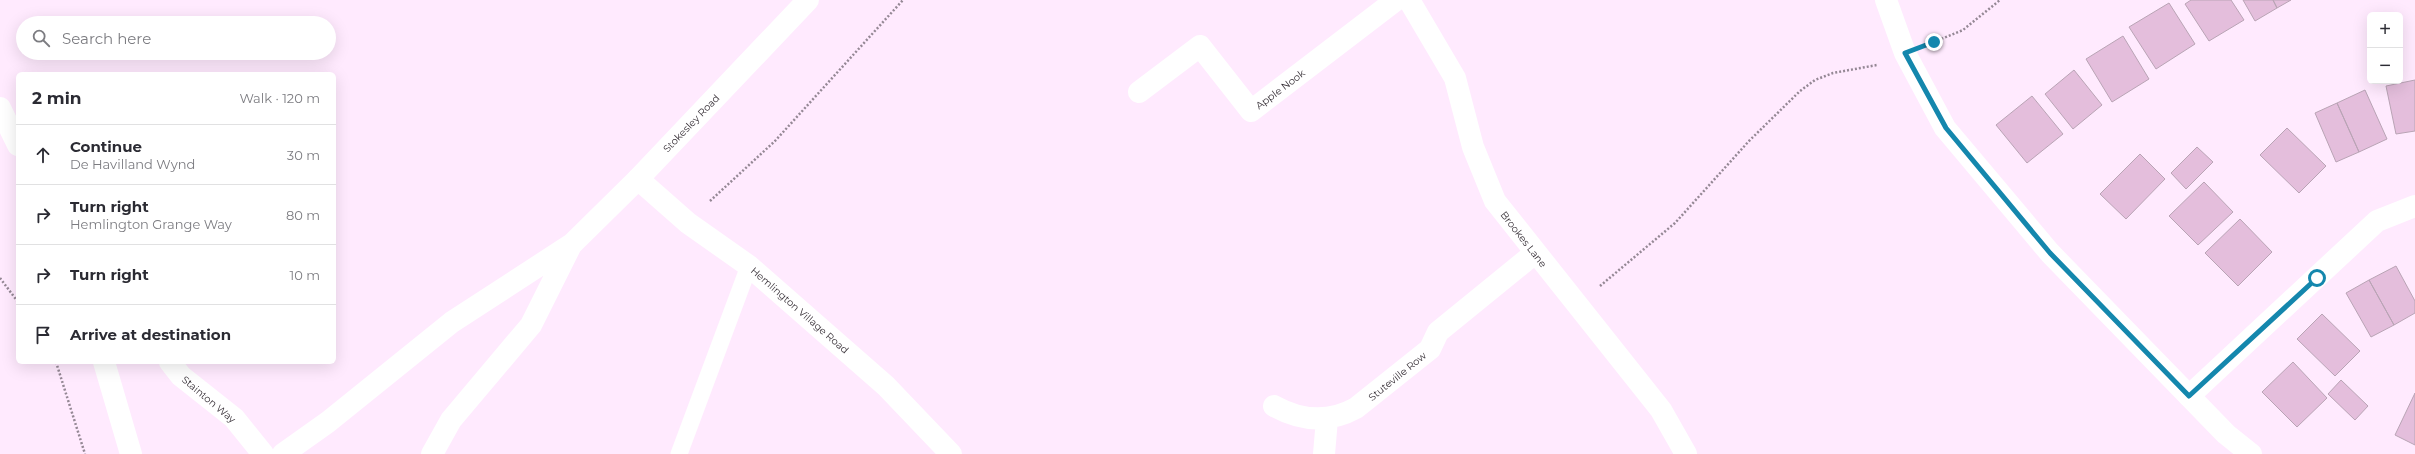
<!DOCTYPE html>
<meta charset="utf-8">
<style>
body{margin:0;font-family:Montserrat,sans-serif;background:#f2f2f3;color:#2b2b33}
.controls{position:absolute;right:12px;top:12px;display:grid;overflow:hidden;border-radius:6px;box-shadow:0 4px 16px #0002}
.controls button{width:36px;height:36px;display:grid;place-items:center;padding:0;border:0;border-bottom:1px solid #e1e1e2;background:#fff;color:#2b2b33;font:20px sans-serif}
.stop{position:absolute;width:12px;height:12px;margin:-9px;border:3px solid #1487ad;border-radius:50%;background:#fff}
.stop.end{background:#1487ad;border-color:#fff;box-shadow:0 1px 4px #0008}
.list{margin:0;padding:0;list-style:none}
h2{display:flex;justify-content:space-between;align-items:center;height:52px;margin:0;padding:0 16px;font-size:17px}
h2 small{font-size:13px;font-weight:400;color:#7c7c81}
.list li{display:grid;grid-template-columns:26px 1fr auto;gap:12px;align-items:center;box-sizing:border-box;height:60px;padding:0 16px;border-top:1px solid #e1e1e2}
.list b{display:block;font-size:15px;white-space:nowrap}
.list p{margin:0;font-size:13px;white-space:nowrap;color:#7c7c81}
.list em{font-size:13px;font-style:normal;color:#7c7c81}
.icon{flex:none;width:22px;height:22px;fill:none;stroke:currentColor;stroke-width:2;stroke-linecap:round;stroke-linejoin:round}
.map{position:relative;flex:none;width:2415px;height:454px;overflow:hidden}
.search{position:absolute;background:#fff;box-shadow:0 4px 16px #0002;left:16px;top:16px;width:320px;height:44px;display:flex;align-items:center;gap:10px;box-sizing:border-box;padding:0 14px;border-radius:22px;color:#7c7c81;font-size:15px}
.panel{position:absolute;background:#fff;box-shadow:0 4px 16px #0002;left:16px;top:72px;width:320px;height:292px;border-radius:6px}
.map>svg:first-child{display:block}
.building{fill:#e4bedc;stroke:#b9a4b5}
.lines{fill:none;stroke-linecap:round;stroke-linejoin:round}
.path{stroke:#958895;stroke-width:2.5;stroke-dasharray:2 2;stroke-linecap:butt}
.service{stroke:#fff;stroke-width:17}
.minor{stroke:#fff;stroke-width:22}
.tertiary{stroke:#fff;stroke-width:22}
.secondary{stroke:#fff;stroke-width:22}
.route{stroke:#1487ad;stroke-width:5}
.labels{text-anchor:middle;stroke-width:3;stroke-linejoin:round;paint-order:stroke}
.street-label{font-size:10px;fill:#373037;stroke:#fff}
</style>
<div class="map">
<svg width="2415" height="454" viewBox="0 0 2415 454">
<rect width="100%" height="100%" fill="#ffeafe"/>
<path class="building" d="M2191 0H2231L2244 20 2209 41 2185 4Z
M2243 0H2273L2277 8 2255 21Z
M2273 0H2291L2277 8Z
M2169 3 2195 44 2156 69 2129 27Z
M2123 36 2149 79 2112 102 2086 59Z
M2074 70 2102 105 2073 129 2045 94Z
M2415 80V131L2396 134 2386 86Z
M2365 90 2387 139 2359 152 2337 103Z
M2032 96 2063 134 2027 163 1996 125Z
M2337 103 2359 152 2336 162 2315 113Z
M2287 128 2326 166 2299 193 2260 155Z
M2197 147 2213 162 2186 189 2171 173Z
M2140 154 2165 179 2126 219 2100 194Z
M2204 182 2233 212 2198 245 2169 216Z
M2240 219 2272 252 2238 286 2205 253Z
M2396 266 2415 301V313L2394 325 2369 280Z
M2369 280 2394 325 2371 337 2346 293Z
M2322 314 2360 351 2335 376 2297 339Z
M2293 362 2327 398 2297 427 2262 392Z
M2341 380 2368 406 2355 420 2328 394Z
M2415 393V445L2395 435Z"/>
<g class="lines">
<path class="path" d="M1934 42 1963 30 2000 0
M710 201 775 141 903 0
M0 278 18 302
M1600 286 1675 223 1749 141 1800 91 1815 80 1833 73 1877 65
M56 362 85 454"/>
<path class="service" d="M679 454 749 266"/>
<path class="minor" d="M1409 0 1455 78 1473 147 1495 201 1661 410 1686 454
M1139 92 1200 46 1251 111 1396 0
M638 179 688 223 749 266 886 386 951 454
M2189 396 2377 221 2415 206
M1274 406C1301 421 1329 423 1356 408L1430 349 1438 332 1535 253
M1324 454 1327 419"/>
<path class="tertiary" d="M1886 0 1905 53 1945 128 2050 253 2226 434 2251 454
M0 108 18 145
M104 362 131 454
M170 362 181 376 234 418 263 454"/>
<path class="secondary" d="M283 454 328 422 452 322 572 244 638 179 808 0
M432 454 451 420 531 325 571 245"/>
</g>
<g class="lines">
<path class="route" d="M1934 42 1905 53 1946 128 2050 253 2189 396 2317 278"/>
</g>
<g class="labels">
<g class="street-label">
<text transform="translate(1280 89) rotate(-37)" y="4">Apple Nook</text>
<text transform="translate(691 123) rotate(-46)" y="4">Stokesley Road</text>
<text transform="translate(1524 239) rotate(52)" y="4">Brookes Lane</text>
<text transform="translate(800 310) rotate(41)" y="4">Hemlington Village Road</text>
<text transform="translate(1397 376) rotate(-39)" y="4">Stuteville Row</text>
<text transform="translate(209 399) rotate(40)" y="4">Stainton Way</text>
</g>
</g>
</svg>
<div class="controls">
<button>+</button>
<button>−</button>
</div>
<div class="stop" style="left:2317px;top:278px"></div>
<div class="stop end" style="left:1934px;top:42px"></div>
<div class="search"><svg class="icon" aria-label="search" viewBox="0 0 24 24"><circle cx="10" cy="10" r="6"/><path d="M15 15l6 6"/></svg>Search here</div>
<section class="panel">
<h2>2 min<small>Walk · 120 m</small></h2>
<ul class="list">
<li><svg class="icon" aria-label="ahead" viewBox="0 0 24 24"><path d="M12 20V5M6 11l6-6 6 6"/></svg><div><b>Continue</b><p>De Havilland Wynd</p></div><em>30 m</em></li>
<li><svg class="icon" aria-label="right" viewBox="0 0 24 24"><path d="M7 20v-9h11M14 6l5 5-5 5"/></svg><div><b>Turn right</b><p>Hemlington Grange Way</p></div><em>80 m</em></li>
<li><svg class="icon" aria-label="right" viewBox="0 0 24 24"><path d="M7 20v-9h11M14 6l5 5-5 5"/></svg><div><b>Turn right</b></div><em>10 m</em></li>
<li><svg class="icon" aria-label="arrive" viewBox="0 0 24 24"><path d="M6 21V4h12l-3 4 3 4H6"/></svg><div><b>Arrive at destination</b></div></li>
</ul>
</section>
</div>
